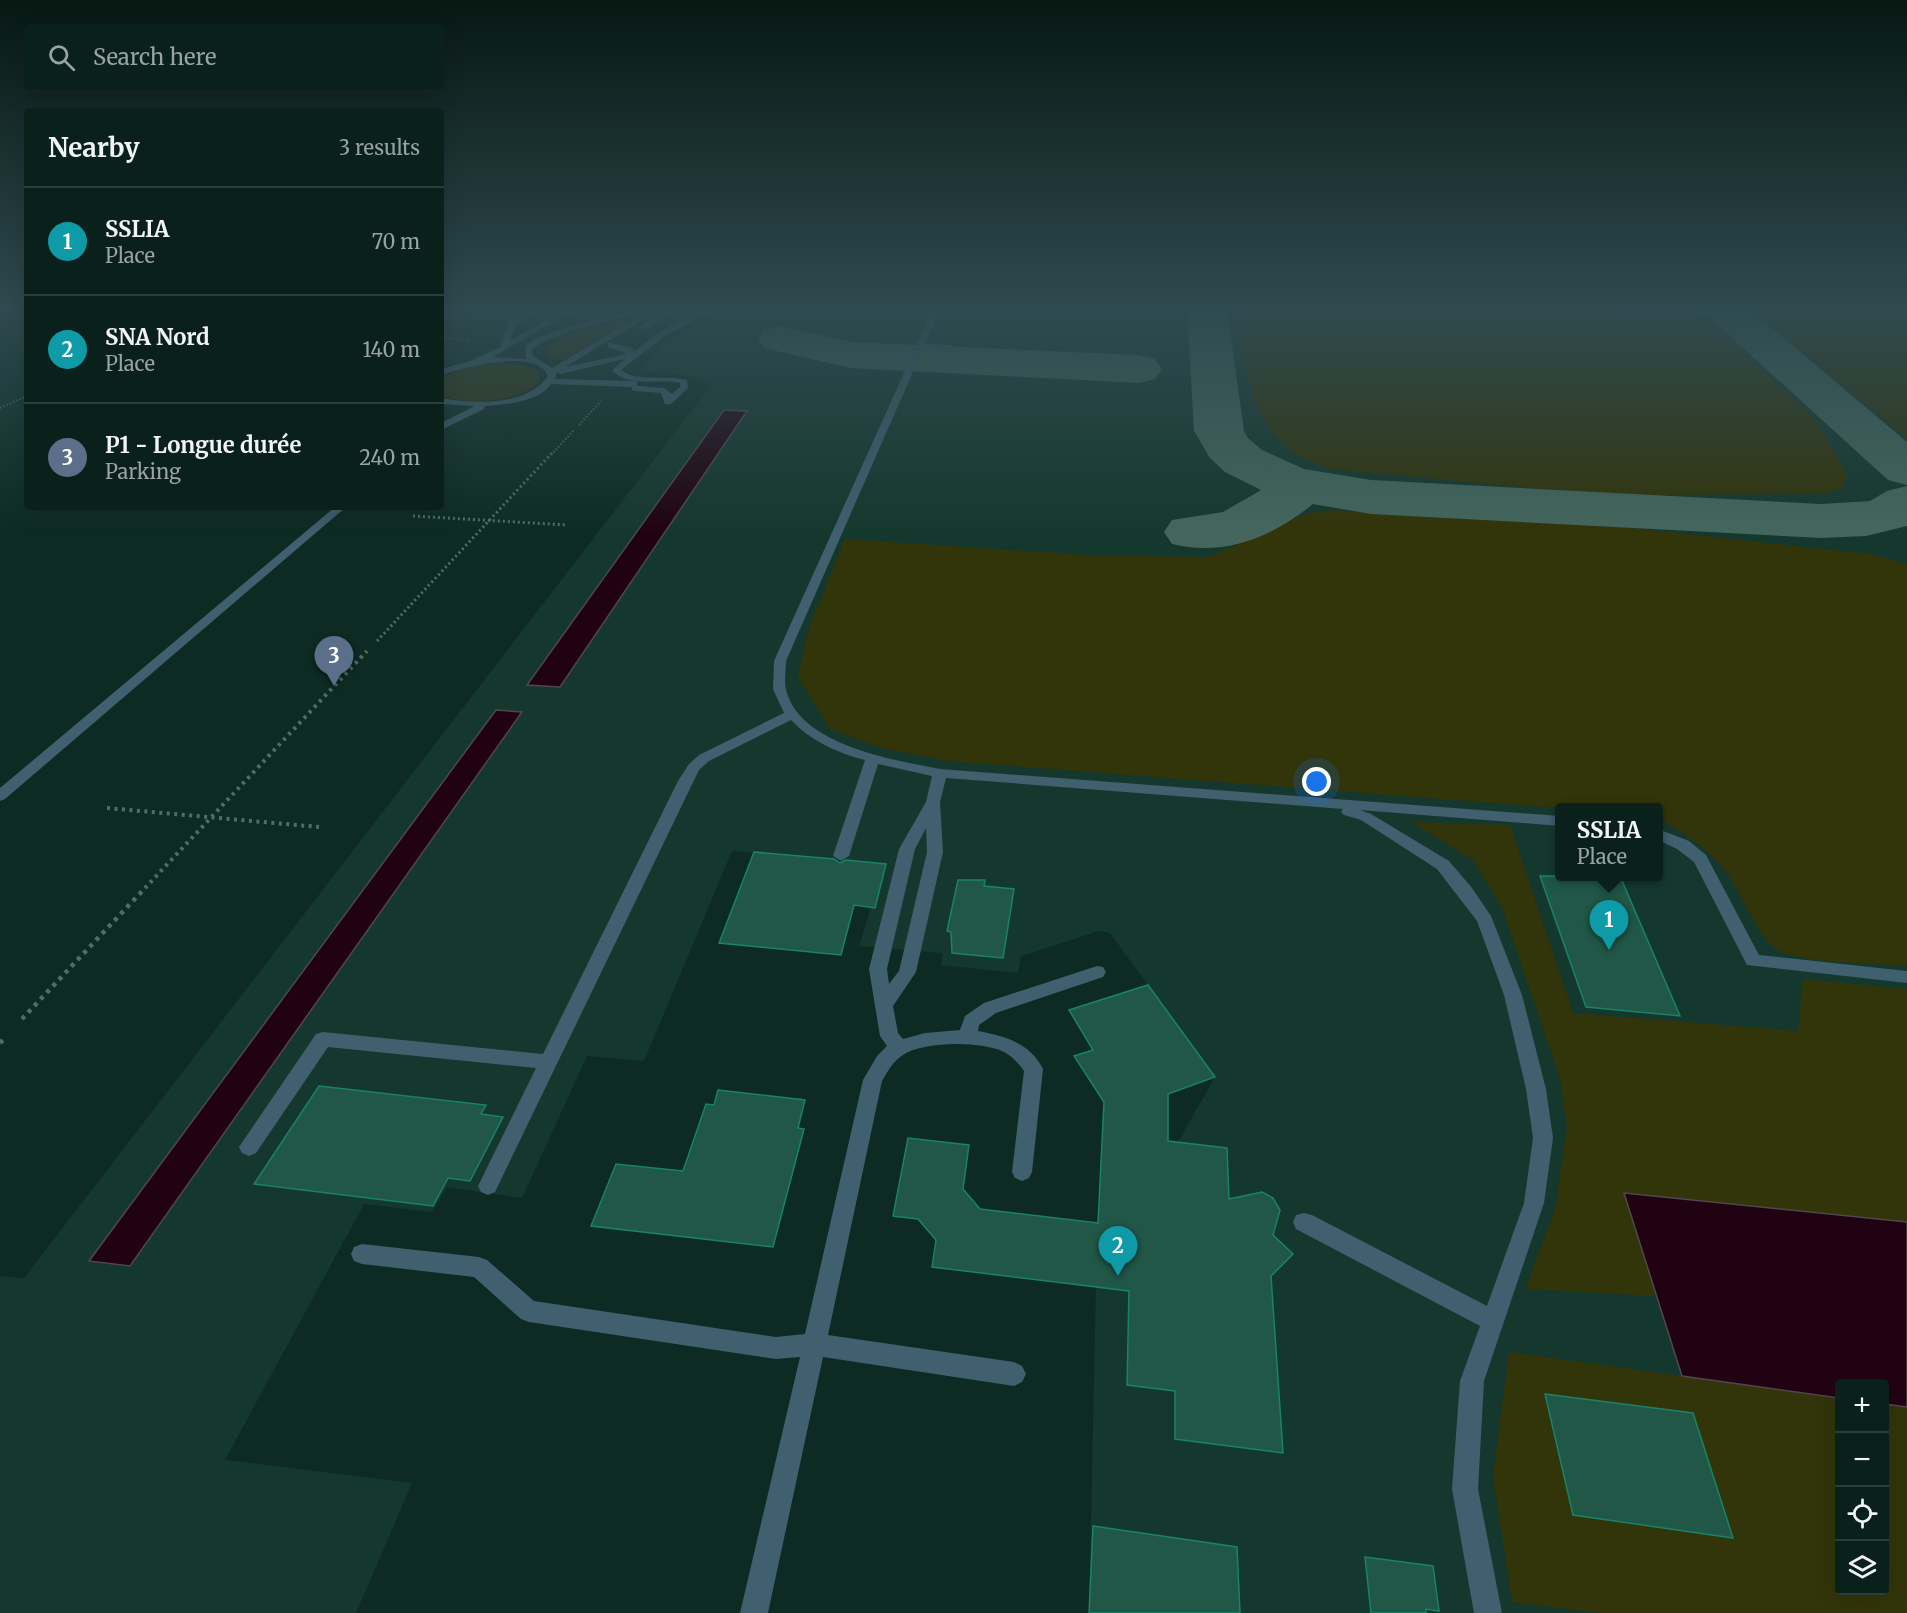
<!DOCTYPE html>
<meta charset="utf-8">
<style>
body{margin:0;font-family:Merriweather,serif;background:#132823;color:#f1f3f6}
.controls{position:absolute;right:18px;bottom:18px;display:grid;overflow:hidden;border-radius:6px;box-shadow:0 6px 24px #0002}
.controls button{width:54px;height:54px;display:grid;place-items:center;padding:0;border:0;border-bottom:2px solid #2a3e39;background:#0a201a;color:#f1f3f6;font:30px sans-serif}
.you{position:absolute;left:1317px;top:782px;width:21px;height:21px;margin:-15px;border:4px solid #fff;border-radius:50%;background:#1a73e8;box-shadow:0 0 0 9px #1a73e833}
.badge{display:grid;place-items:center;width:39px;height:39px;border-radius:50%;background:#fc8fc2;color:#fff;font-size:20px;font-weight:700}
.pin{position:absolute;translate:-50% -50px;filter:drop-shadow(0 2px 3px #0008)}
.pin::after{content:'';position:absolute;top:32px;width:21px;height:18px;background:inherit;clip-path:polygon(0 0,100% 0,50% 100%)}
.popup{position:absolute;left:1555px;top:803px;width:108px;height:78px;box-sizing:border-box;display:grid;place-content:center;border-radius:6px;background:#0a201a;filter:drop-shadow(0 2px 4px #0005);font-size:20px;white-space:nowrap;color:#99a3a2}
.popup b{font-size:22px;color:#f1f3f6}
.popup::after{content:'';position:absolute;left:50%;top:100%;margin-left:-12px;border:12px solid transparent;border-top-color:#0a201a}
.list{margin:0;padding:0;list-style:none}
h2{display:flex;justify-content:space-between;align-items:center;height:78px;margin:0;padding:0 24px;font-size:26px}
h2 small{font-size:20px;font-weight:400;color:#99a3a2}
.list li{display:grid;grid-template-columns:39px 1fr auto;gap:18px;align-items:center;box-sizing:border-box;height:108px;padding:0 24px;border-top:2px solid #2a3e39}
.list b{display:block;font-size:22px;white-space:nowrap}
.list p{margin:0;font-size:20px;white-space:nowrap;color:#99a3a2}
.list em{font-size:20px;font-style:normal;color:#99a3a2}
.icon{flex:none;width:33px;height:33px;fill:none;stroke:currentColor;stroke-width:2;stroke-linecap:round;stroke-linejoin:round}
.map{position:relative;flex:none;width:1907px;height:1613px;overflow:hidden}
.search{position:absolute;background:#0a201a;box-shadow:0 6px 24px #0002;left:24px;top:24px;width:420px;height:66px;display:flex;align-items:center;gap:15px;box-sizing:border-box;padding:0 21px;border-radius:6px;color:#99a3a2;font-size:22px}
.panel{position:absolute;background:#0a201a;box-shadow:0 6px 24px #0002;left:24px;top:108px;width:420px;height:402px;border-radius:6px}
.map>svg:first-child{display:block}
.built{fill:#15382e;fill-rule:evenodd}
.green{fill:#323409}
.water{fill:#210212;stroke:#50474d;stroke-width:1.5}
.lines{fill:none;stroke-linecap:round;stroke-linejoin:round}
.taxiway{fill:#44665c;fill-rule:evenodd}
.building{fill:#205747;stroke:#188369;stroke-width:1.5}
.minor-tunnel{stroke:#27473e;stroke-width:8;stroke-dasharray:8 4.5;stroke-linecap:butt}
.path-far3{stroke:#4d7065;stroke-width:2;stroke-dasharray:1.5 2;stroke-linecap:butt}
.path-far2{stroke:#4d7065;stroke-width:3;stroke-dasharray:2 3;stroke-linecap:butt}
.path-far1{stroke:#4d7065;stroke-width:4;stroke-dasharray:3 4.5;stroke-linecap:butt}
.path{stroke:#4d7065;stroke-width:4.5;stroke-dasharray:4 5;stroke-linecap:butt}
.minor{fill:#405f6f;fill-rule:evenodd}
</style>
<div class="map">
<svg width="1907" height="1613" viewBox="0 0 1907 1613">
<rect width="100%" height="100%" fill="#0d2b23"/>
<path class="built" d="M739 308H1907V1613H1089L1096 1286 1215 1077 1110 933 1099 931 1021 956 1018 973 941 965 943 953 859 946 871 907H875L886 864 732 851 644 1061 587 1056 522 1198 447 1187 432 1212 364 1204 225 1460 412 1483 356 1613H0V1276L24 1278 713 383 683 374 640 372 654 353 689 328ZM1560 808H1658V876H1560ZM1840 1384H1884V1590H1840Z"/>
<path class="green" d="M1236 308H1685L1702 318 1811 414 1848 474 1842 488 1824 494 1605 495 1331 469C1251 447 1246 378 1236 308Z
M1751 308H1907V439Z
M628 318 633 319 561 361 548 355 546 348 569 334Z
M498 364 524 365 539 372 540 381C519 402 468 407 441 395V379C458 368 479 365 498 364Z
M1326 510 1613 526 1870 554 1907 564V966C1879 964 1796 963 1776 949 1758 937 1740 891 1726 872 1708 848 1684 833 1659 819L1658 808H1559L949 761 881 748 830 729 798 677 808 631 845 539 1087 555 1209 557 1298 516Z
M1412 822 1510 825 1573 1013 1798 1031 1803 979 1907 989V1222L1625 1193 1657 1296 1525 1289 1555 1209 1567 1127 1560 1079 1503 910 1474 861Z
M1509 1352 1839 1398 1840 1590H1884L1885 1404 1907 1407V1613H1600L1512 1602 1493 1476Z"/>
<path class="water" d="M724 410 747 411 560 687 527 685Z
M496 710 522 712 130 1266 89 1261Z
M1624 1193 1907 1222V1407L1885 1404 1884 1384H1840L1839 1398 1682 1376Z"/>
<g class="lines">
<path class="taxiway" d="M1187 308H1227L1244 431 1248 438 1262 450 1304 469 1371 480 1821 504 1870 501 1887 491 1907 486V526L1866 536 1821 538 1371 514 1313 504C1272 537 1225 557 1172 544L1164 532 1172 520 1223 512 1261 490 1225 472 1210 458 1194 431Z
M1703 308H1748L1907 442V485L1888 480 1709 317Z
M779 326 851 342 1139 355 1155 359 1162 369 1155 379 1139 383 851 368 764 348 758 339 764 330Z"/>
</g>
<path class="building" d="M754 852 834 859 840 863 846 860 886 864 875 908 854 905 841 955 719 943Z
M1540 876H1620L1680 1016 1586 1007Z
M958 880H985L984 886 1014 889 1003 958 952 953 951 932 947 931Z
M1148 985 1215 1077 1168 1094V1141L1227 1148 1229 1199 1262 1192 1273 1198 1280 1210 1273 1235 1293 1254 1271 1276 1283 1453 1175 1439V1391L1127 1385 1129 1291 932 1267 936 1240 918 1219 893 1216 908 1138 969 1145 963 1189 980 1209 1098 1223 1104 1102 1074 1056 1093 1050 1069 1010Z
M319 1086 486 1105 481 1114 503 1117 470 1181 448 1178 433 1206 254 1184Z
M718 1090 805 1100 798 1128 804 1129 773 1247 591 1226 616 1164 683 1171 706 1104 714 1105Z
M1545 1394 1693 1413 1733 1538 1573 1515Z
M1093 1526 1237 1547 1240 1613H1089Z
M1365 1557 1433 1566 1439 1611 1426 1609V1613H1371Z"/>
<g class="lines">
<path class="minor-tunnel" d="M565 313 574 309
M584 316 593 311"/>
<path class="path-far3" d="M958 332 968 308
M441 337 472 341
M0 408 27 396
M579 425 601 401
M551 455 574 430"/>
<path class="path-far2" d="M413 516 567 525
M377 641 552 453"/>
<path class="path-far1" d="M107 808 319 827
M145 888 367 651"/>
<path class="path" d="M22 1019 146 887
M0 1043 3 1040"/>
<path class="minor" d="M536 308H546L515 325 510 341 562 311 569 313 493 357 526 359 525 346 535 339 566 327 644 308H657L571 331 541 343 532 349 533 356 552 368 646 312 653 314 565 367 627 354 608 347V343H611L633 348 634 352C655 335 691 308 719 308L666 335 621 370C637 383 667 374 687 380L688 388 671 404H665L661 393 635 391 632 390V387L551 384C538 403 506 404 485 406L484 409 441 430V423L475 406 441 404V398C473 404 527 407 548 376 536 347 463 368 441 375V369L470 361 500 347 509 322ZM625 359 612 370C626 387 656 380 676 382L680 383V387L672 394 664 388 637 386V382L634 381 555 379 557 372 560 374Z
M577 308H586L580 311Z
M592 308H601L593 313 589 311Z
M670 308H679L646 329 639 327Z
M930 308H938L939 313 925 344 952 345 956 347 952 349H923L786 661C786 670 784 681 786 689 798 745 894 760 940 769L1560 816V826L1360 810 1371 814 1449 861 1472 888 1491 916 1522 995 1546 1089 1553 1138 1544 1203 1484 1381 1478 1489 1502 1613H1474L1452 1489 1460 1381 1480 1326 1296 1229 1293 1222 1296 1215 1304 1213 1312 1215 1487 1306 1524 1203 1533 1138 1526 1089 1504 995 1477 921 1437 869 1361 820 1344 815 1341 812 1343 809 946 778 940 802 943 852 916 972 893 1006 898 1033 903 1039 925 1033 960 1030 965 1016 984 1003 1097 966 1103 967 1106 972 1103 977 996 1013 979 1025 978 1031C1005 1036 1030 1043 1043 1069L1032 1172 1029 1178 1022 1181 1015 1178 1012 1172 1024 1071C1018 1063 1013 1057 1004 1052 982 1041 924 1041 903 1055 893 1061 888 1071 882 1081L828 1335 1014 1362 1022 1366 1026 1374 1022 1382 1014 1386 823 1357 768 1613H740L800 1357 776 1359 529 1322 521 1319 474 1277 362 1264 354 1261 351 1254 354 1247 362 1244 479 1257 487 1260 534 1301 776 1337 805 1334 863 1080 877 1056 887 1046 880 1036 869 969 899 849 926 802 932 776 878 764 849 856 841 861 833 856 865 760C837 753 811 741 791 720L709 761 699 770 495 1192 488 1195 481 1192 478 1186 536 1068 328 1047 256 1153 249 1156 242 1153 239 1147 316 1034 323 1032 543 1054 678 781 689 764 699 755 784 713 773 689 774 661 931 313ZM926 828 927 852 899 971 889 984 887 969 915 849Z
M1526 308 1729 312 1733 314 1729 316 1530 310Z
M335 507H346L5 799 0 801V788Z
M1658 829 1689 841 1706 855 1759 955 1907 971V983L1747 965 1694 862 1677 849 1658 840Z"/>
</g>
<linearGradient id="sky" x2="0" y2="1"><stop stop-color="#071813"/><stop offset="0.58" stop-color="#2f4a50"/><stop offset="1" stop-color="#2f4a50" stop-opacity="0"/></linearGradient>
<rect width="1907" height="534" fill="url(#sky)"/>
</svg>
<div class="controls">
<button>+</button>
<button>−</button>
<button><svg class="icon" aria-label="locate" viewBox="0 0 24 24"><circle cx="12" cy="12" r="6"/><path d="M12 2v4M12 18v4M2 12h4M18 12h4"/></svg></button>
<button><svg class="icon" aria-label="layers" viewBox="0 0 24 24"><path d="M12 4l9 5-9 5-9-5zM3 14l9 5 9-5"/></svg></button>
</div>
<div class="you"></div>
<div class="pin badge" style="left:1609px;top:950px;background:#0f9aa8">1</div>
<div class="popup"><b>SSLIA</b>Place</div>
<div class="pin badge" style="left:1118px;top:1276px;background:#0f9aa8">2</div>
<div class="pin badge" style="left:334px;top:686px;background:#5c6f8a">3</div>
<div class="search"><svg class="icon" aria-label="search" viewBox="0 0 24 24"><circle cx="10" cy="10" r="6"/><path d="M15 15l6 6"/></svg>Search here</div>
<section class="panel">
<h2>Nearby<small>3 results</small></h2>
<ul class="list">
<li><span class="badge" style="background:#0f9aa8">1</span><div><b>SSLIA</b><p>Place</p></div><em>70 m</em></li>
<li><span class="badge" style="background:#0f9aa8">2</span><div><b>SNA Nord</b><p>Place</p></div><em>140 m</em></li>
<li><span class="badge" style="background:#5c6f8a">3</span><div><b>P1 - Longue durée</b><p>Parking</p></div><em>240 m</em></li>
</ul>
</section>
</div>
